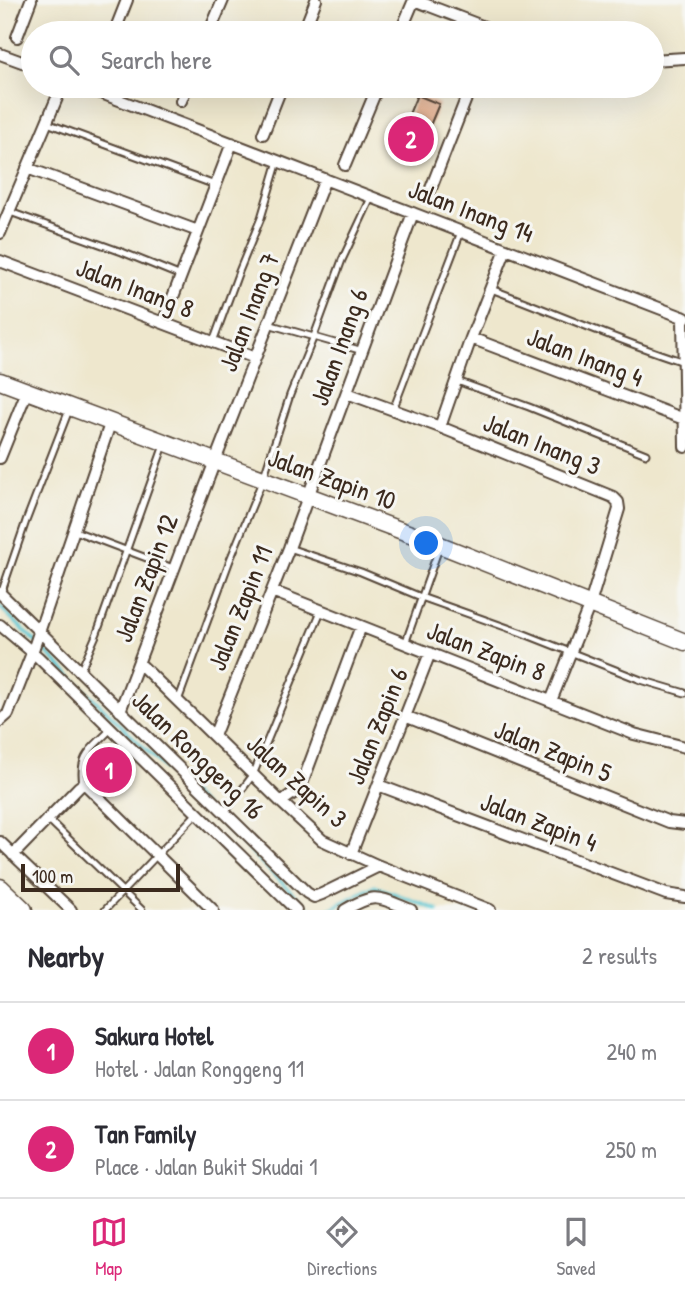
<!DOCTYPE html>
<meta charset="utf-8">
<style>
body{margin:0;font-family:"Patrick Hand",sans-serif;background:#f7f7f7;color:#2b2b33}
.scale{position:absolute;left:21px;bottom:18px;width:159px;box-sizing:border-box;padding-left:7px;border:4px solid #3b2a1e;border-top:0;font-size:19px;line-height:24px;white-space:nowrap;color:#3b2a1e;-webkit-text-stroke:5px #f6f6f2;paint-order:stroke}
.you{position:absolute;left:427px;top:544px;width:24px;height:24px;margin:-18px;border:5px solid #fff;border-radius:50%;background:#1a73e8;box-shadow:0 0 0 10px #1a73e833}
.badge{display:grid;place-items:center;width:46px;height:46px;border-radius:50%;background:#db2777;color:#fff;font-size:23px;font-weight:700}
.pin{position:absolute;translate:-50% -50%;border:4px solid #fff;box-shadow:0 2px 7px #0006}
.list{margin:0;padding:0;list-style:none}
h2{display:flex;justify-content:space-between;align-items:center;height:91px;margin:0;padding:0 28px;font-size:30px}
h2 small{font-size:23px;font-weight:400;color:#7c7c81}
.list li{display:grid;grid-template-columns:46px 1fr auto;gap:21px;align-items:center;box-sizing:border-box;height:98px;padding:0 28px;border-top:2px solid #e1e1e2}
.list b{display:block;font-size:26px;white-space:nowrap}
.list p{margin:0;font-size:23px;white-space:nowrap;color:#7c7c81}
.list em{font-size:23px;font-style:normal;color:#7c7c81}
.icon{flex:none;width:38px;height:38px;fill:none;stroke:currentColor;stroke-width:2;stroke-linecap:round;stroke-linejoin:round}
.map{position:relative;flex:none;width:685px;height:910px;overflow:hidden}
.search{position:absolute;background:#fff;box-shadow:0 7px 28px #0002;left:21px;right:21px;top:21px;height:77px;display:flex;align-items:center;gap:18px;box-sizing:border-box;padding:0 24px;border-radius:38px;color:#7c7c81;font-size:26px}
.sheet{height:287px;background:#fff}
nav{display:flex;justify-content:space-around;align-items:center;box-sizing:border-box;height:98px;border-top:2px solid #e1e1e2;background:#fff;font-size:19px;color:#7c7c81}
nav a{display:grid;justify-items:center;gap:4px}
nav .on{color:#db2777}
.map>svg:first-child{display:block}
.lines{fill:none;stroke-linecap:round;stroke-linejoin:round}
.stream{stroke:#5cc8d5;stroke-width:3.5}
.building{fill:#e2a681}
.lane-casing{stroke:#564638;stroke-width:9}
.street-casing{stroke:#564638;stroke-width:14}
.secondary-casing{stroke:#564638;stroke-width:19}
.primary-casing{stroke:#564638;stroke-width:21}
.lane{stroke:#fff;stroke-width:5}
.street{stroke:#fff;stroke-width:10}
.secondary{stroke:#fff;stroke-width:16}
.primary{stroke:#fff;stroke-width:18}
.labels{text-anchor:middle;stroke-width:6;stroke-linejoin:round;paint-order:stroke}
.street-label{font-size:26px;fill:#3b2a1e;stroke:#f6f6f2}
</style>
<div class="map">
<svg width="685" height="910" viewBox="0 0 685 910">
<rect width="100%" height="100%" fill="#f6f6f2"/>
<filter id="ink" filterUnits="userSpaceOnUse"><feTurbulence type="fractalNoise" baseFrequency=".0143" numOctaves="2"/><feDisplacementMap in="SourceGraphic" scale="14" xChannelSelector="R" yChannelSelector="G"/><feConvolveMatrix kernelMatrix="1 2 1 2 8 2 1 2 1" color-interpolation-filters="sRGB"/></filter>
<filter id="wash" filterUnits="userSpaceOnUse"><feTurbulence type="fractalNoise" baseFrequency=".00686" numOctaves="4" result="noise"/><feDisplacementMap in="SourceGraphic" scale="28" xChannelSelector="R" yChannelSelector="G"/><feGaussianBlur stdDeviation="1.57" result="paint"/><feColorMatrix in="noise" values="0 0 0 0 0 0 0 0 0 0 0 0 0 0 0 0 0 1.4 0 .05"/><feComposite in="paint" operator="in"/></filter>
<g filter="url(#wash)">
<rect width="100%" height="100%" fill="#eee7cd"/>
<g class="lines">
<path class="stream" d="M0 607 310 910
M328 910 374 886 438 910"/>
</g>
<g id="blocks">
<path class="building" d="M417 95 439 104 418 154 396 145Z"/>
</g>
</g>
<g filter="url(#ink)">
<use href="#blocks" fill-opacity="0" stroke="#564638" stroke-width="2"/>
<g class="lines">
<g class="lane-casing">
<path id="lane" d="M47 123 215 185
M10 212 122 252 181 276
M491 289C556 313 618 341 684 362
M268 324 363 351
M213 342 238 274 261 218 278 161
M457 381 529 407 646 454
M393 410 461 232
M75 531 173 568
M289 548 361 572 421 597 522 633 641 680 685 693
M1 594 26 521 69 410
M405 644 439 548
M80 672 97 633 164 445
M178 701 230 560 263 479 290 395 314 336 342 260 371 198
M83 784C78 754 92 749 111 729
M225 812 253 775 321 611
M48 819 142 910
M105 910 198 812"/>
</g>
<g class="street-casing">
<path id="street" d="M414 0 500 33
M114 33 127 0
M209 33 223 0
M303 33 316 0
M400 33 414 0
M17 37 31 0
M0 54 33 66
M652 60 685 58
M83 86 685 318
M181 101 187 86
M263 134 282 86
M345 165 378 86
M27 168 198 231
M428 196 471 86
M0 233 62 86
M0 261 255 358
M683 317 685 447
M163 323 232 143
M471 338 684 419
M347 393 440 427 613 497 618 502 619 509 590 604 551 701
M440 427 471 338 506 249
M0 458 27 391
M272 591 634 734 685 747
M0 593 307 893 314 897 322 894 379 866
M0 625 38 657 296 910
M139 663 281 802 322 840 379 866 490 910
M120 711 215 461 325 179
M405 716 669 822 685 824
M0 721 8 714 32 653 111 421
M214 736 289 548 413 213
M378 785 666 894 685 897
M281 802 295 792 302 784 361 626
M0 842 71 910
M351 854 430 653
M13 855 79 787 83 784 87 786 213 910
M345 910C377 891 379 898 411 910"/>
</g>
<g class="secondary-casing">
<path id="secondary" d="M0 381 440 545 685 642"/>
</g>
<g class="primary-casing">
<path id="primary" d="M0 888 23 910
M0 907 3 910"/>
</g>
<use href="#lane" class="lane"/>
<use href="#street" class="street"/>
<use href="#secondary" class="secondary"/>
<use href="#primary" class="primary"/>
</g>
</g>
<g class="labels">
<g class="street-label">
<text transform="translate(471 211) rotate(21)" y="9">Jalan Inang 14</text>
<text transform="translate(135 288) rotate(21)" y="9">Jalan Inang 8</text>
<text transform="translate(249 312) rotate(-69)" y="9">Jalan Inang 7</text>
<text transform="translate(339 347) rotate(-70)" y="9">Jalan Inang 6</text>
<text transform="translate(585 357) rotate(21)" y="9">Jalan Inang 4</text>
<text transform="translate(542 444) rotate(22)" y="9">Jalan Inang 3</text>
<text transform="translate(332 479) rotate(20)" y="9">Jalan Zapin 10</text>
<text transform="translate(146 578) rotate(-69)" y="9">Jalan Zapin 12</text>
<text transform="translate(240 608) rotate(-68)" y="9">Jalan Zapin 11</text>
<text transform="translate(486 651) rotate(21)" y="9">Jalan Zapin 8</text>
<text transform="translate(377 726) rotate(-68)" y="9">Jalan Zapin 6</text>
<text transform="translate(553 751) rotate(22)" y="9">Jalan Zapin 5</text>
<text transform="translate(198 755) rotate(44)" y="9">Jalan Ronggeng 16</text>
<text transform="translate(297 781) rotate(42)" y="9">Jalan Zapin 3</text>
<text transform="translate(539 822) rotate(21)" y="9">Jalan Zapin 4</text>
</g>
</g>
</svg>
<div class="scale">100 m</div>
<div class="you"></div>
<div class="pin badge" style="left:109px;top:770px">1</div>
<div class="pin badge" style="left:411px;top:139px">2</div>
<div class="search"><svg class="icon" aria-label="search" viewBox="0 0 24 24"><circle cx="10" cy="10" r="6"/><path d="M15 15l6 6"/></svg>Search here</div>
</div>
<section class="sheet">
<h2>Nearby<small>2 results</small></h2>
<ul class="list">
<li><span class="badge">1</span><div><b>Sakura Hotel</b><p>Hotel · Jalan Ronggeng 11</p></div><em>240 m</em></li>
<li><span class="badge">2</span><div><b>Tan Family</b><p>Place · Jalan Bukit Skudai 1</p></div><em>250 m</em></li>
</ul>
</section>
<nav>
<a class="on"><svg class="icon" aria-label="map" viewBox="0 0 24 24"><path d="M3 6l6-2 6 2 6-2v14l-6 2-6-2-6 2zM9 4v14M15 6v14"/></svg>Map</a>
<a><svg class="icon" aria-label="directions" viewBox="0 0 24 24"><path d="M12 3l9 9-9 9-9-9zM9 14v-3h6M13 9l2 2-2 2"/></svg>Directions</a>
<a><svg class="icon" aria-label="saved" viewBox="0 0 24 24"><path d="M7 4h10v16l-5-4-5 4z"/></svg>Saved</a>
</nav>
